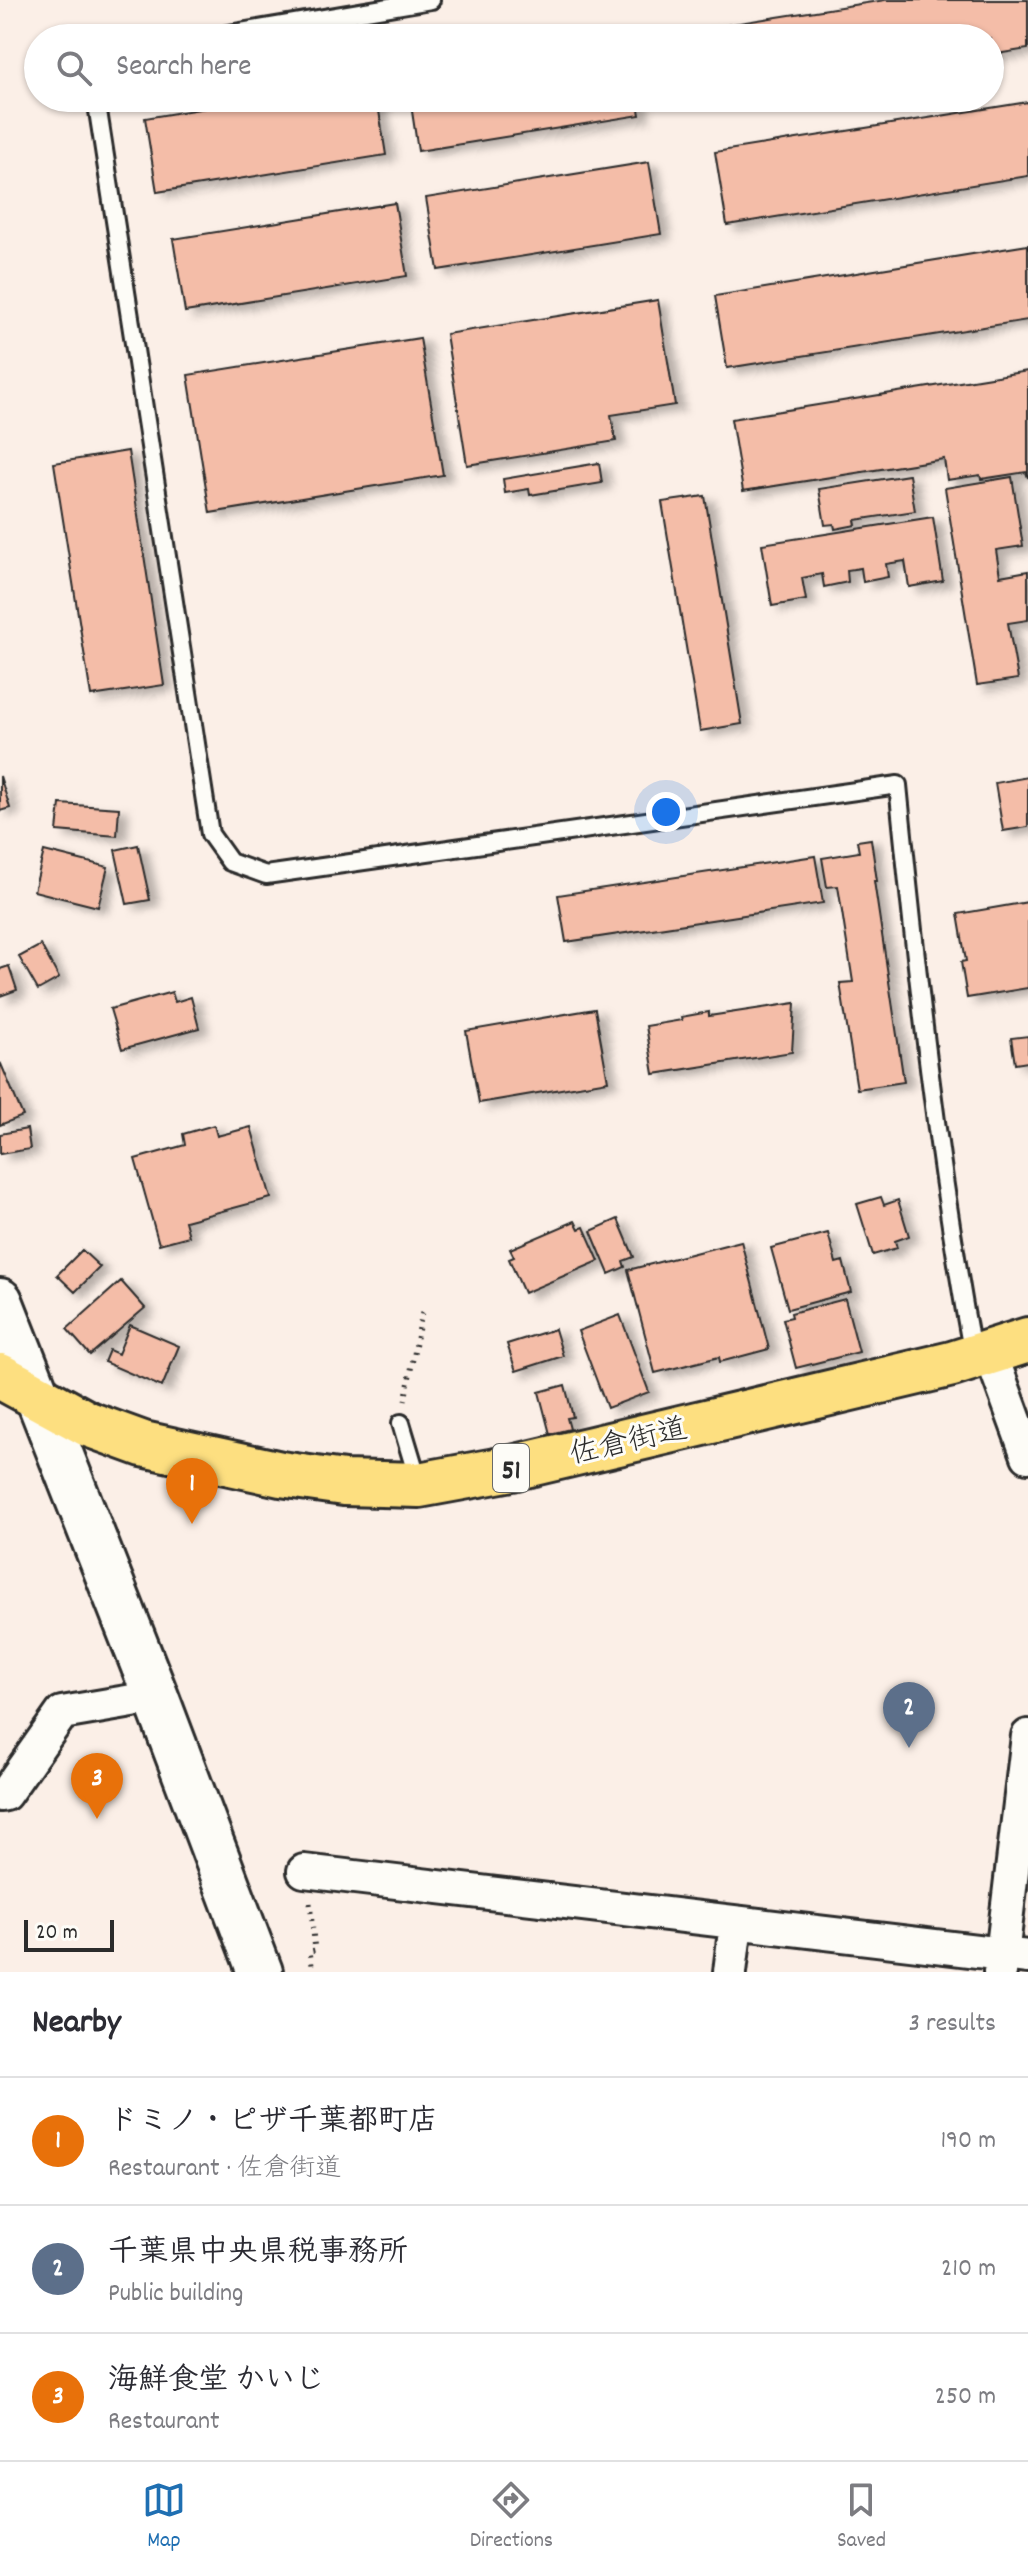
<!DOCTYPE html>
<meta charset="utf-8">
<style>
body{margin:0;font-family:Dekko,"Klee One",sans-serif;background:#f7f7f7;color:#2b2b33}
.scale{position:absolute;left:24px;bottom:20px;width:90px;box-sizing:border-box;padding-left:8px;border:4px solid #2b2b2b;border-top:0;font-size:22px;line-height:28px;white-space:nowrap;color:#2b2b2b;-webkit-text-stroke:6px #fdfcf7;paint-order:stroke}
.you{position:absolute;left:666px;top:812px;width:28px;height:28px;margin:-20px;border:6px solid #fff;border-radius:50%;background:#1a73e8;box-shadow:0 0 0 12px #1a73e833}
.badge{display:grid;place-items:center;width:52px;height:52px;border-radius:50%;background:#1f6fb2;color:#fff;font-size:26px;font-weight:700}
.pin{position:absolute;translate:-50% -66px;filter:drop-shadow(0 2px 4px #0008)}
.pin::after{content:'';position:absolute;top:42px;width:28px;height:24px;background:inherit;clip-path:polygon(0 0,100% 0,50% 100%)}
.list{margin:0;padding:0;list-style:none}
h2{display:flex;justify-content:space-between;align-items:center;height:104px;margin:0;padding:0 32px;font-size:34px}
h2 small{font-size:26px;font-weight:400;color:#7c7c81}
.list li{display:grid;grid-template-columns:52px 1fr auto;gap:24px;align-items:center;box-sizing:border-box;height:128px;padding:0 32px;border-top:2px solid #e1e1e2}
.list b{display:block;font-size:30px;white-space:nowrap}
.list p{margin:0;font-size:26px;white-space:nowrap;color:#7c7c81}
.list em{font-size:26px;font-style:normal;color:#7c7c81}
.icon{flex:none;width:44px;height:44px;fill:none;stroke:currentColor;stroke-width:2;stroke-linecap:round;stroke-linejoin:round}
.map{position:relative;flex:none;width:1028px;height:1972px;overflow:hidden}
.search{position:absolute;background:#fff;box-shadow:0 2px 6px #0004;left:24px;right:24px;top:24px;height:88px;display:flex;align-items:center;gap:20px;box-sizing:border-box;padding:0 28px;border-radius:44px;color:#7c7c81;font-size:30px}
.sheet{height:488px;background:#fff}
nav{display:flex;justify-content:space-around;align-items:center;box-sizing:border-box;height:112px;border-top:2px solid #e1e1e2;background:#fff;font-size:22px;color:#7c7c81}
nav a{display:grid;justify-items:center;gap:4px}
nav .on{color:#1f6fb2}
.map>svg:first-child{display:block}
.building{fill:#f4bda8;stroke:#2b2b2b;stroke-width:2;filter:url(#shadow)}
.lines{fill:none;stroke-linecap:round;stroke-linejoin:round}
.lane-casing{stroke:#2b2b2b;stroke-width:22}
.street-casing{stroke:#2b2b2b;stroke-width:38}
.secondary-casing{stroke:#2b2b2b;stroke-width:50}
.highway-casing{stroke:#2b2b2b;stroke-width:50}
.path{stroke:#2b2b2b;stroke-width:5;stroke-dasharray:2 6;stroke-linecap:butt}
.lane{stroke:#fdfcf7;stroke-width:16}
.street{stroke:#fdfcf7;stroke-width:32}
.secondary{stroke:#fdfcf7;stroke-width:44}
.highway{stroke:#fddf80;stroke-width:44}
.labels{text-anchor:middle;stroke-width:6;stroke-linejoin:round;paint-order:stroke}
.shield{fill:#fdfcf7;stroke:#6a6a68;stroke-width:2}
.shield-label{font-size:28px;font-weight:bold;fill:#2b2b2b}
.street-label{font-size:30px;fill:#2b2b2b;stroke:#fdfcf7}
</style>
<div class="map">
<svg width="1028" height="1972" viewBox="0 0 1028 1972">
<defs>
<filter id="shadow"><feDropShadow dx="9" dy="5" stdDeviation="4" flood-color="#0004"/></filter>
</defs>
<rect width="100%" height="100%" fill="#fbefe7"/>
<filter id="ink" filterUnits="userSpaceOnUse"><feTurbulence type="fractalNoise" baseFrequency=".0125" numOctaves="2"/><feDisplacementMap in="SourceGraphic" scale="16" xChannelSelector="R" yChannelSelector="G"/><feConvolveMatrix kernelMatrix="1 2 1 2 8 2 1 2 1" color-interpolation-filters="sRGB"/></filter>
<g filter="url(#ink)">
<path class="building" d="M885 0H1028V49L990 55V38H696L695 30Z
M266 98H377L386 155 157 192 145 118Z
M410 98H637L640 115 418 151Z
M1028 102V176L727 225 715 152Z
M649 162 661 234 438 270 426 198Z
M395 203 407 276 185 312 173 239Z
M1028 245V320L727 368 715 296Z
M658 300 675 405 611 415 616 441 467 465 446 334Z
M420 338 443 475 210 513 188 375Z
M1028 371V478L1026 472 981 479 980 475 947 480 944 459 743 491 731 419Z
M128 451 164 685 91 696 54 463Z
M599 463 602 483 530 495 529 489 505 493 503 479Z
M909 475 915 511 855 520 856 525 835 529 834 524 825 525 819 489Z
M1012 477 1023 546 996 550 1000 576 1028 571V620L1008 623 1018 679 977 685 945 488Z
M705 496 742 724 700 731 662 502Z
M933 517 943 581 909 587 905 561 886 564 888 577 863 582 861 568 847 570 848 582 824 587 822 574 802 578 806 600 772 606 762 544Z
M0 776 10 808 0 811Z
M1028 777V827L1003 831 995 783Z
M60 804 119 808 117 836 57 831Z
M871 839 877 881H874L904 1082 857 1089 840 983 853 982 838 886 827 887 822 858 859 852 857 841Z
M138 845 150 900 127 904 115 850Z
M44 851 108 867 98 907 34 891Z
M815 856 823 903 566 942 558 895Z
M1028 902V988L967 998 961 962 966 961 958 914Z
M41 945 59 978 38 990 19 957Z
M9 966 17 990 0 996V969Z
M172 992 175 1002 191 997 199 1028 122 1049 110 1009Z
M795 1003 792 1052 654 1074 646 1026 682 1020 681 1017 709 1012V1016Z
M595 1009 608 1081 479 1103 466 1031Z
M1028 1036V1062L1015 1064 1011 1038Z
M1 1064 23 1116 0 1125V1065Z
M214 1125 217 1136 251 1127 271 1198 185 1221 189 1236 159 1244 135 1159 185 1145 183 1134Z
M27 1129 30 1149 0 1154V1134Z
M881 1197 884 1205 898 1200 909 1236 895 1241 897 1248 873 1255 857 1204Z
M618 1219 634 1257 623 1261 625 1267 609 1274 591 1231Z
M575 1221 579 1229 584 1227 599 1261 524 1293 509 1259 514 1257 510 1249Z
M828 1233 836 1263 843 1261 851 1292 788 1309 771 1248Z
M741 1241 769 1349 720 1362 719 1357 655 1373 628 1270Z
M82 1250 100 1267 75 1292 57 1275Z
M121 1281 145 1308 90 1355 67 1329Z
M845 1299 859 1352 796 1368 783 1319 792 1317 791 1313Z
M620 1315 649 1392 607 1408 578 1331Z
M130 1325 179 1346 162 1387 104 1362 109 1350 118 1354Z
M555 1329 563 1356 516 1371 507 1344Z
M565 1385 573 1417 567 1418 570 1429 550 1434 539 1392Z"/>
<g class="lines">
<g class="lane-casing">
<path id="lane" d="M205 38 431 0
M96 98 210 834 230 862 266 875 898 785C917 977 938 1167 973 1356
M401 1423 419 1483"/>
</g>
<g class="street-casing">
<path id="street" d="M990 1352 1028 1456
M0 1795 5 1794 62 1713 156 1697
M304 1871 1028 1957
M730 1972 736 1923
M1000 1972 1028 1736"/>
</g>
<g class="secondary-casing">
<path id="secondary" d="M0 1301 156 1697 260 1972"/>
</g>
<g class="highway-casing">
<path id="highway" d="M0 1376 88 1424 143 1444 281 1474 344 1483 419 1485 512 1468 952 1364 1028 1340"/>
</g>
<path class="path" d="M405 1401 422 1312
M310 1903 315 1950 310 1951 313 1972"/>
<use href="#lane" class="lane"/>
<use href="#street" class="street"/>
<use href="#secondary" class="secondary"/>
<use href="#highway" class="highway"/>
</g>
</g>
<g class="labels">
<rect class="shield" x="493" y="1444" width="36" height="48" rx="6"/>
<g class="shield-label">
<text x="511" y="1478">51</text>
</g>
<g class="street-label">
<text transform="translate(628 1440) rotate(-13)" y="10">佐倉街道</text>
</g>
</g>
</svg>
<div class="scale">20 m</div>
<div class="you"></div>
<div class="pin badge" style="left:192px;top:1524px;background:#e8710a">1</div>
<div class="pin badge" style="left:909px;top:1748px;background:#5c6f8a">2</div>
<div class="pin badge" style="left:97px;top:1819px;background:#e8710a">3</div>
<div class="search"><svg class="icon" aria-label="search" viewBox="0 0 24 24"><circle cx="10" cy="10" r="6"/><path d="M15 15l6 6"/></svg>Search here</div>
</div>
<section class="sheet">
<h2>Nearby<small>3 results</small></h2>
<ul class="list">
<li><span class="badge" style="background:#e8710a">1</span><div><b>ドミノ・ピザ千葉都町店</b><p>Restaurant · 佐倉街道</p></div><em>190 m</em></li>
<li><span class="badge" style="background:#5c6f8a">2</span><div><b>千葉県中央県税事務所</b><p>Public building</p></div><em>210 m</em></li>
<li><span class="badge" style="background:#e8710a">3</span><div><b>海鮮食堂 かいじ</b><p>Restaurant</p></div><em>250 m</em></li>
</ul>
</section>
<nav>
<a class="on"><svg class="icon" aria-label="map" viewBox="0 0 24 24"><path d="M3 6l6-2 6 2 6-2v14l-6 2-6-2-6 2zM9 4v14M15 6v14"/></svg>Map</a>
<a><svg class="icon" aria-label="directions" viewBox="0 0 24 24"><path d="M12 3l9 9-9 9-9-9zM9 14v-3h6M13 9l2 2-2 2"/></svg>Directions</a>
<a><svg class="icon" aria-label="saved" viewBox="0 0 24 24"><path d="M7 4h10v16l-5-4-5 4z"/></svg>Saved</a>
</nav>
